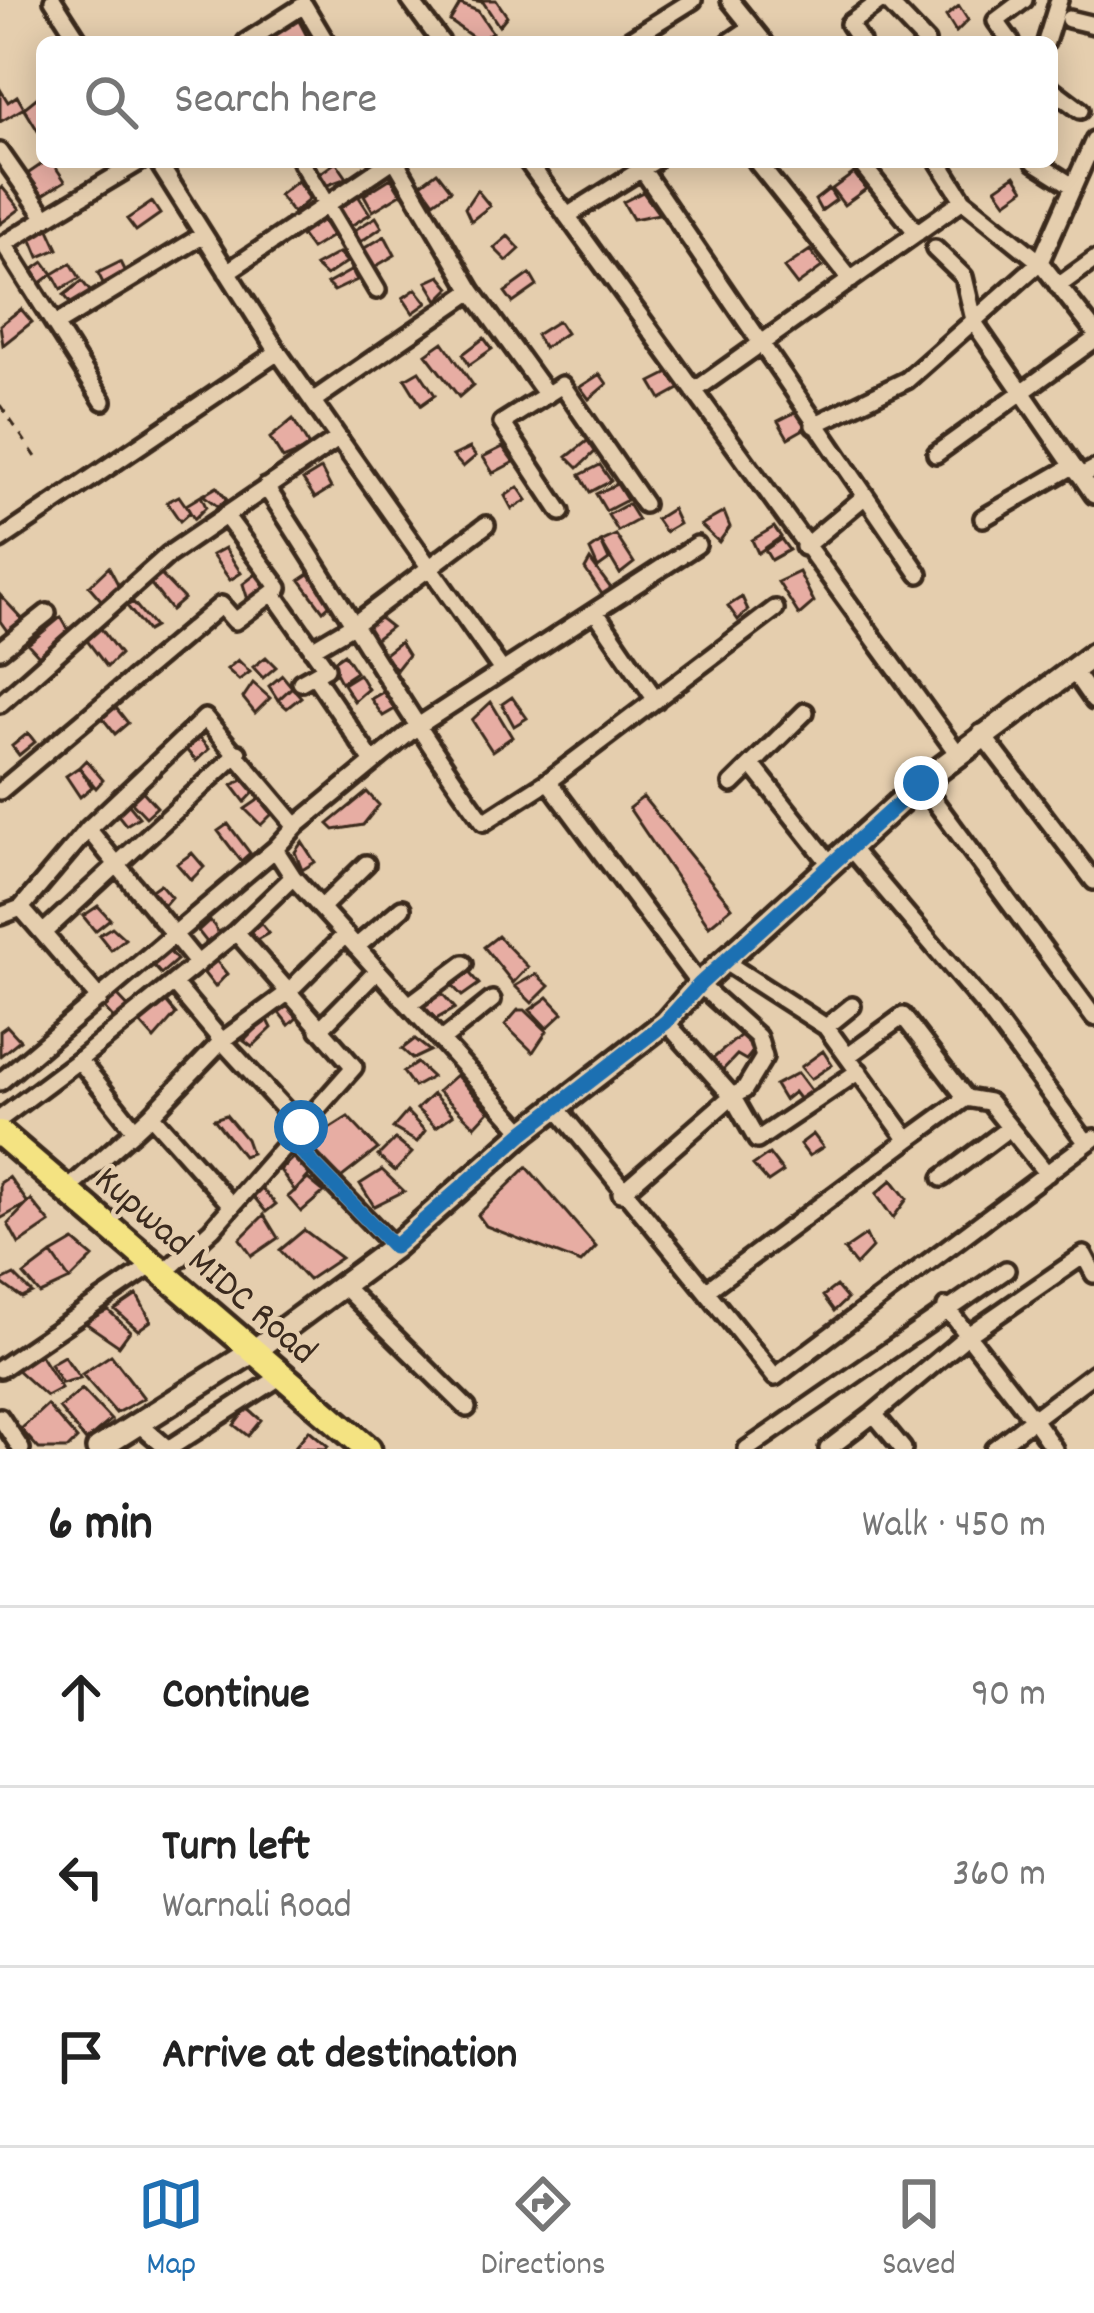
<!DOCTYPE html>
<meta charset="utf-8">
<style>
body{margin:0;font-family:Dekko,sans-serif;background:#f2f2f2;color:#222}
.stop{position:absolute;width:36px;height:36px;margin:-27px;border:9px solid #1f6fb2;border-radius:50%;background:#fff}
.stop.end{background:#1f6fb2;border-color:#fff;box-shadow:0 3px 12px #0008}
.list{margin:0;padding:0;list-style:none}
h2{display:flex;justify-content:space-between;align-items:center;height:156px;margin:0;padding:0 48px;font-size:51px}
h2 small{font-size:39px;font-weight:400;color:#767676}
.list li{display:grid;grid-template-columns:78px 1fr auto;gap:36px;align-items:center;box-sizing:border-box;height:180px;padding:0 48px;border-top:3px solid #e0e0e0}
.list b{display:block;font-size:45px;white-space:nowrap}
.list p{margin:0;font-size:39px;white-space:nowrap;color:#767676}
.list em{font-size:39px;font-style:normal;color:#767676}
.icon{flex:none;width:66px;height:66px;fill:none;stroke:currentColor;stroke-width:2;stroke-linecap:round;stroke-linejoin:round}
.map{position:relative;flex:none;width:1094px;height:1449px;overflow:hidden}
.search{position:absolute;background:#fff;box-shadow:0 6px 30px #0003;left:36px;right:36px;top:36px;height:132px;display:flex;align-items:center;gap:30px;box-sizing:border-box;padding:0 42px;border-radius:18px;color:#767676;font-size:45px}
.sheet{height:696px;background:#fff}
nav{display:flex;justify-content:space-around;align-items:center;box-sizing:border-box;height:168px;border-top:3px solid #e0e0e0;background:#fff;font-size:33px;color:#767676}
nav a{display:grid;justify-items:center;gap:6px}
nav .on{color:#1f6fb2}
.map>svg:first-child{display:block}
.building{fill:#e7ada3;stroke:#3b2a1e;stroke-width:3}
.lines{fill:none;stroke-linecap:round;stroke-linejoin:round}
.street-casing{stroke:#3b2a1e;stroke-width:24}
.secondary-casing{stroke:#3b2a1e;stroke-width:30}
.primary-casing{stroke:#3b2a1e;stroke-width:33}
.path{stroke:#3b2a1e;stroke-width:3;stroke-dasharray:9 9;stroke-linecap:butt}
.street{stroke:#e5ceae;stroke-width:15}
.secondary{stroke:#e5ceae;stroke-width:21}
.primary{stroke:#f4e382;stroke-width:24}
.route{stroke:#1f6fb2;stroke-width:15}
.labels{text-anchor:middle;stroke-width:9;stroke-linejoin:round;paint-order:stroke}
.street-label{font-size:39px;fill:#3b2a1e;stroke:#e5ceae}
</style>
<div class="map">
<svg width="1094" height="1449" viewBox="0 0 1094 1449">
<rect width="100%" height="100%" fill="#e5ceae"/>
<filter id="ink" filterUnits="userSpaceOnUse"><feTurbulence type="fractalNoise" baseFrequency=".00833" numOctaves="2"/><feDisplacementMap in="SourceGraphic" scale="24" xChannelSelector="R" yChannelSelector="G"/><feConvolveMatrix kernelMatrix="1 2 1 2 8 2 1 2 1" color-interpolation-filters="sRGB"/></filter>
<g filter="url(#ink)">
<path class="building" d="M471 0H496L507 16 499 26 483 2Z
M460 4 478 11 492 32 478 41 450 21Z
M959 6 968 20 956 32 946 16Z
M298 19 310 42H266Z
M0 89 8 102 17 96 24 108 0 122Z
M39 96 42 129 38 131 24 108Z
M45 162H52L65 181 40 197 26 175Z
M336 162 347 178 325 186 318 175Z
M437 172 451 190 434 202 421 184Z
M854 173 866 189 844 205 832 189Z
M1015 175 1024 189 1006 202 996 188Z
M391 178 401 194 373 211 364 195Z
M297 181 310 199 293 213 279 195Z
M2 187 20 209 0 224V189Z
M829 189 836 200 821 211 815 200Z
M477 190 490 206 471 221 465 208Z
M643 192 659 214 633 219 623 202Z
M357 194 370 214 349 227 336 207Z
M152 202 160 214 136 231 127 219Z
M320 217 332 236 311 249 298 231Z
M376 217 382 227 359 243 353 231Z
M47 225 58 249 39 257 29 233Z
M385 236 395 255 371 269 363 249Z
M508 236 520 249 507 261 494 248Z
M810 250 822 267 797 285 784 268Z
M339 253 347 262 326 276 315 266Z
M44 262 53 274 41 283 31 271Z
M120 262 125 272 103 283 98 273Z
M71 263 80 278 61 289 53 274Z
M352 270 357 280 334 291 327 284Z
M530 274 537 286 513 303 505 292Z
M440 276 450 288 438 300 427 282Z
M82 281 94 296 76 310 64 295Z
M416 289 427 303 413 313 403 298Z
M21 309 32 322 3 345 0 325Z
M558 321 566 333 544 348 536 335Z
M484 338 492 349 469 365 463 354Z
M443 342 473 385 459 397 426 354Z
M419 371 435 395 421 405 405 379Z
M671 372 681 388 661 399 651 382Z
M600 374 607 384 589 399 580 387Z
M798 411 809 426 788 438 778 421Z
M293 419 310 448 283 459 270 438Z
M591 438 598 449 578 468 567 457Z
M503 447 514 462 493 473 483 457Z
M470 448 476 456 463 467 453 456Z
M600 465 611 481 590 492 580 475Z
M321 469 331 488 315 498 303 480Z
M617 484 627 500 606 511 596 494Z
M217 487 227 500 217 506 203 495Z
M518 487 527 500 512 509 505 496Z
M179 496 190 512 180 521 167 502Z
M201 496 206 507 194 519 186 505Z
M628 504 638 520 618 531 608 515Z
M672 509 679 524 665 532 656 519Z
M724 512 730 527 719 542 701 525Z
M774 527 781 537 758 553 752 540Z
M616 535 634 563 620 574 601 542Z
M781 539 789 550 771 560 765 550Z
M601 542 609 560 598 568 590 550Z
M225 548 241 573 230 580 212 555Z
M590 560 613 591 604 597 585 569Z
M109 567 121 590 102 601 89 586Z
M260 571 269 587 249 603 243 584Z
M312 572 333 602 323 611 300 580Z
M799 572 814 602 799 615 778 582Z
M161 575 184 599 171 610 150 583Z
M0 595 25 622 10 635 0 621Z
M742 597 748 610 738 620 728 606Z
M133 602 154 627 147 631 127 606Z
M377 616 391 627 373 641 362 626Z
M61 617 72 636 40 657 28 644Z
M99 626 120 654 107 667 85 638Z
M400 642 408 655 397 669 382 656Z
M344 654 356 672 341 682 331 663Z
M266 657 276 667 263 678 253 667Z
M238 660 250 672 239 680 227 669Z
M359 674 368 689 354 701 343 684Z
M282 675 292 687 278 700 269 686Z
M253 683 270 698 255 713 243 698Z
M292 687 301 697 287 708 278 700Z
M383 692 395 709 383 716 371 699Z
M512 697 527 718 514 726 502 704Z
M491 702 512 737 492 751 472 720Z
M113 704 128 723 115 734 100 715Z
M194 732 209 749 196 761 182 745Z
M28 733 35 742 19 755 12 746Z
M86 760 103 780 96 788 79 767Z
M79 767 92 787 80 797 66 776Z
M250 777 259 787 245 802 232 785Z
M138 786 157 807 146 817 126 796Z
M367 792 379 805 363 825 334 830 328 824Z
M264 796 276 810 261 825 245 809Z
M643 797 732 907 709 926 629 808Z
M125 800 139 817 126 825 114 810Z
M228 824 250 853 241 861 218 831Z
M302 842 315 862 302 870 295 852Z
M192 853 204 867 191 880 177 864Z
M160 884 171 897 160 910 146 894Z
M98 906 110 919 95 931 83 916Z
M210 920 221 936 209 945 198 931Z
M259 921 269 933 249 944 241 935Z
M112 927 125 939 111 950 99 935Z
M498 936 528 967 513 983 484 947Z
M168 950 177 960 161 974 151 963Z
M214 958 227 974 215 987 200 968Z
M466 969 479 984 462 996 448 981Z
M536 974 549 986 532 1003 515 986Z
M440 991 455 1008 436 1019 421 1004Z
M117 995 132 1011 119 1025 102 1006Z
M548 997 563 1013 547 1028 530 1010Z
M165 1001 176 1014 154 1039 139 1022Z
M284 1002 298 1017 289 1025 276 1009Z
M518 1010H525L547 1031 533 1052 505 1025Z
M267 1018 272 1028 252 1047 244 1041Z
M7 1026 20 1040 0 1056V1031Z
M742 1034 755 1049 746 1060 737 1055 719 1074 710 1061Z
M415 1039 430 1051 413 1059 402 1049Z
M823 1051 832 1065 811 1079 801 1067Z
M417 1063 432 1077 414 1087 403 1072Z
M798 1073 813 1093 804 1105 794 1092 784 1100 775 1085Z
M456 1075 489 1111 475 1126 438 1091Z
M433 1094 453 1115 436 1127 417 1109Z
M407 1112 425 1131 417 1142 393 1128Z
M226 1115 246 1139 251 1153 243 1156 214 1119Z
M348 1117 378 1149 337 1181 307 1143Z
M813 1134 823 1147 809 1156 800 1144Z
M395 1139 412 1153 395 1171 378 1156Z
M297 1154 313 1171 295 1191 280 1170Z
M769 1154 783 1172 768 1182 753 1165Z
M527 1167 596 1247 581 1263 486 1226 478 1215Z
M382 1170 404 1191 374 1206 360 1184Z
M9 1177 28 1203 0 1219V1183Z
M308 1179 324 1192 301 1212 288 1197Z
M892 1180 907 1199 893 1218 876 1194Z
M262 1189 276 1204 266 1212 254 1197Z
M31 1200 50 1223 19 1244 8 1224Z
M264 1215 278 1238 252 1256 240 1239Z
M304 1230 341 1258 308 1280 280 1250Z
M866 1235 872 1248 856 1265 844 1250Z
M74 1241 93 1257 70 1280 52 1254Z
M52 1254 70 1280 40 1294 24 1275Z
M14 1275 32 1293 22 1298 0 1282Z
M836 1286 847 1299 834 1311 823 1296Z
M137 1295 151 1321 138 1330 115 1310Z
M108 1310 130 1331 119 1346 84 1322Z
M39 1353 61 1388 46 1396 15 1368Z
M111 1355 144 1398 116 1413 82 1374Z
M64 1356 80 1378 62 1383 50 1364Z
M82 1389 111 1420 86 1441 59 1408Z
M47 1405 77 1439 67 1449H39L21 1429Z
M247 1408 261 1420 248 1436 234 1425Z
M309 1430 328 1446 326 1449 294 1448Z"/>
<g class="lines">
<g class="street-casing">
<path id="street" d="M53 0 80 42
M410 0 441 42
M730 0 764 42
M886 0 926 42
M1069 19 1094 25
M246 42 304 5 326 42
M626 42 693 0
M730 42 752 27
M861 42 849 24 882 0
M1011 42 996 21 1024 0
M1046 42 1059 0
M1052 89 1080 110
M0 152 46 218 4 244 103 401
M158 162 278 352 501 669
M301 162 377 290
M396 162 472 291 547 395
M528 162 958 754
M757 162 851 280
M860 162 917 233
M939 162 963 200 1040 262 1094 140
M1035 162 1073 186
M642 169 919 574
M567 216 653 162
M46 218 139 162
M935 249 964 277 975 324 1073 466 1081 476 1094 469
M227 272 390 162
M1058 286 1094 260
M55 325 202 236
M694 391 963 200
M314 400 472 291
M814 425 907 380 1040 262 1094 331
M936 454 1094 340
M1081 476 1094 495
M266 487C340 598 405 714 484 822L548 781 775 609
M561 512 502 423 562 385 644 504
M983 518 1073 466
M0 540 278 352
M804 547 864 497
M273 593 326 668 301 682
M595 611 697 545
M312 649 356 623 486 525
M0 650 47 613
M1073 671 1094 701
M314 675 371 759
M0 704 168 555 339 438
M981 733 1094 881
M752 765 832 866
M548 781 699 984 758 1037 764 1057 744 1090 732 1096 666 1022
M921 783 1094 1017
M732 784 805 712
M0 791 221 605 235 621 279 588 225 515
M296 826 415 728 595 611 656 700
M88 829 205 718 296 826 275 849 293 877 524 1132
M851 849 988 1010 1087 1143
M21 908 100 999
M321 908 366 864
M0 916 21 908 88 829 198 964
M236 932 354 1067 301 1127
M43 933 238 753
M356 947 402 908
M409 1005 464 964
M826 1027 852 1006
M319 1030 377 971
M442 1040 492 1000
M848 1056 903 1016 966 1098 989 1102 1047 1174
M79 1060 236 932 293 877
M0 1082 275 849
M556 1107 706 1291 908 1140 826 1027 728 964
M151 1115 222 1041 174 984
M0 1119 79 1060 135 1130 151 1115 232 1206
M290 1140 394 1247
M908 1140 966 1098
M942 1178 1009 1128
M67 1190 135 1130
M621 1193 732 1096 757 1140 859 1071
M164 1273 212 1229 301 1127 222 1041 286 994 345 935
M343 1286 467 1408
M706 1291 775 1377 1094 1138
M946 1307 1033 1419 1094 1373
M0 1369 154 1264
M874 1414 968 1335 1084 1255 1094 1274
M0 1417 21 1449
M139 1424 168 1449
M168 1449 283 1375
M747 1449 1006 1270
M828 1449 874 1414 903 1449
M994 1449 1033 1419 1054 1449"/>
</g>
<g class="secondary-casing">
<path id="secondary" d="M98 1449 255 1350 394 1247 524 1132 666 1022 699 984 921 783 1094 654"/>
</g>
<g class="primary-casing">
<path id="primary" d="M0 1133 368 1449"/>
</g>
<path class="path" d="M0 405 36 457"/>
<use href="#street" class="street"/>
<use href="#secondary" class="secondary"/>
<use href="#primary" class="primary"/>
</g>
</g>
<g class="lines" filter="url(#ink)">
<path class="route" d="M301 1127 290 1140 394 1247 524 1132 666 1022 700 984 921 783"/>
</g>
<g class="labels">
<g class="street-label">
<text transform="translate(208 1263) rotate(41)" y="14">Kupwad MIDC Road</text>
</g>
</g>
</svg>
<div class="stop" style="left:301px;top:1127px"></div>
<div class="stop end" style="left:921px;top:783px"></div>
<div class="search"><svg class="icon" aria-label="search" viewBox="0 0 24 24"><circle cx="10" cy="10" r="6"/><path d="M15 15l6 6"/></svg>Search here</div>
</div>
<section class="sheet">
<h2>6 min<small>Walk · 450 m</small></h2>
<ul class="list">
<li><svg class="icon" aria-label="ahead" viewBox="0 0 24 24"><path d="M12 20V5M6 11l6-6 6 6"/></svg><div><b>Continue</b></div><em>90 m</em></li>
<li><svg class="icon" aria-label="left" viewBox="0 0 24 24"><path d="M17 20v-9H6M10 6l-5 5 5 5"/></svg><div><b>Turn left</b><p>Warnali Road</p></div><em>360 m</em></li>
<li><svg class="icon" aria-label="arrive" viewBox="0 0 24 24"><path d="M6 21V4h12l-3 4 3 4H6"/></svg><div><b>Arrive at destination</b></div></li>
</ul>
</section>
<nav>
<a class="on"><svg class="icon" aria-label="map" viewBox="0 0 24 24"><path d="M3 6l6-2 6 2 6-2v14l-6 2-6-2-6 2zM9 4v14M15 6v14"/></svg>Map</a>
<a><svg class="icon" aria-label="directions" viewBox="0 0 24 24"><path d="M12 3l9 9-9 9-9-9zM9 14v-3h6M13 9l2 2-2 2"/></svg>Directions</a>
<a><svg class="icon" aria-label="saved" viewBox="0 0 24 24"><path d="M7 4h10v16l-5-4-5 4z"/></svg>Saved</a>
</nav>
